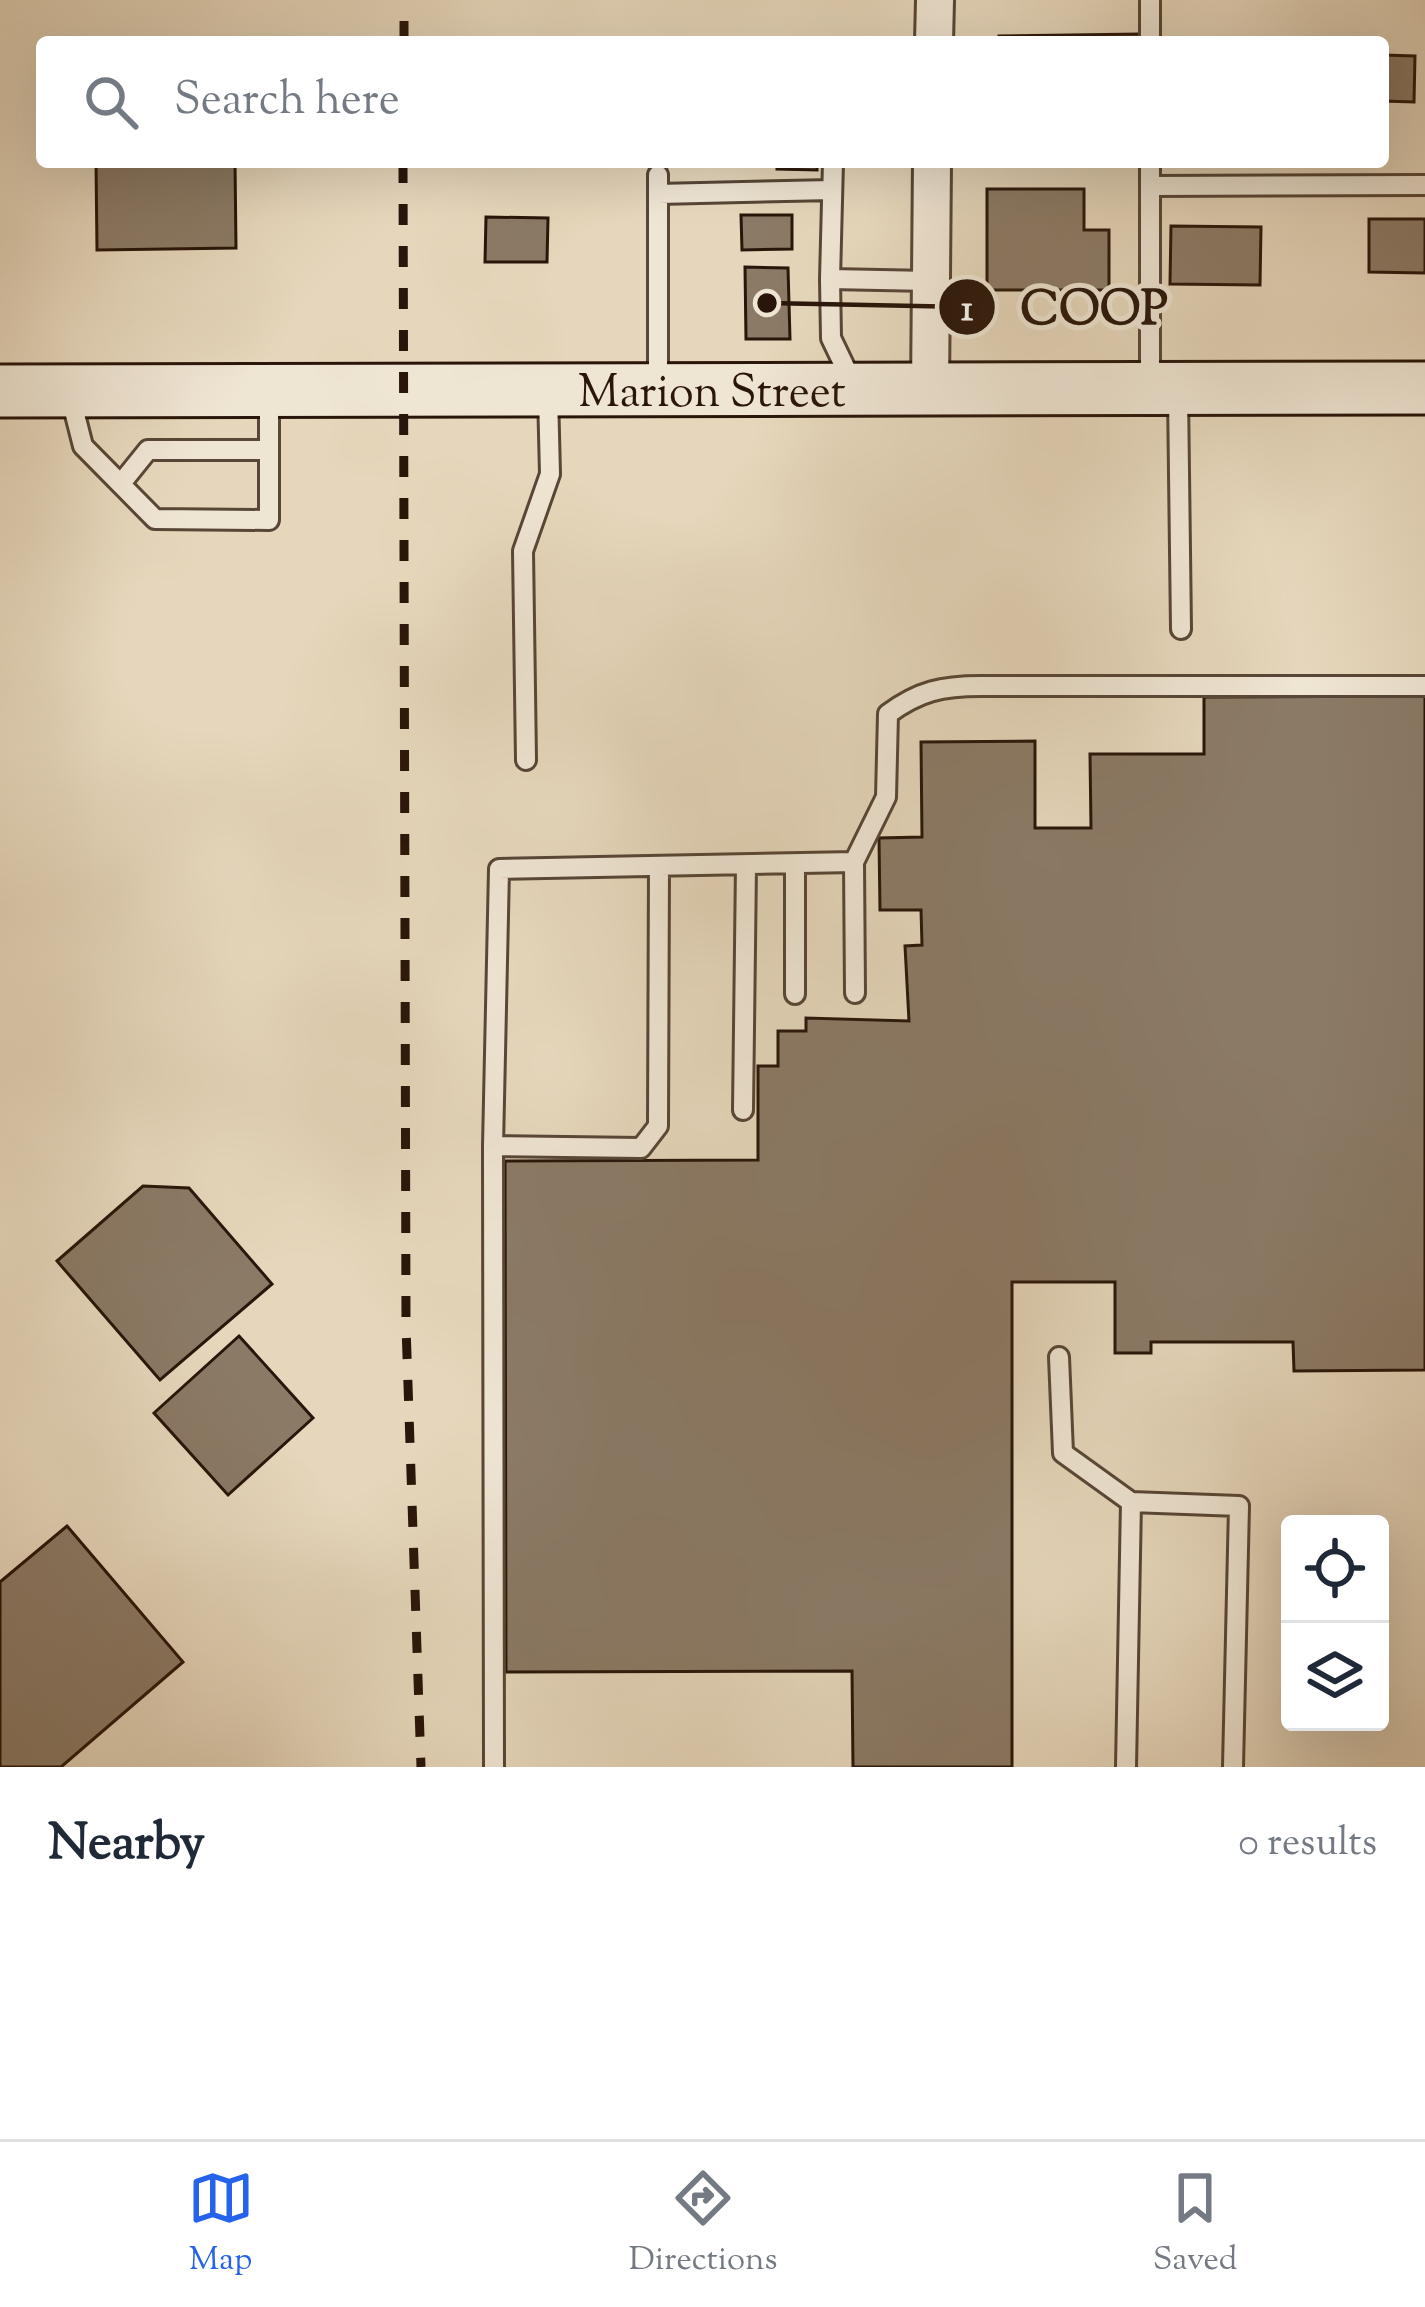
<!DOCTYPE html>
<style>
body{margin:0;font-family:"Sorts Mill Goudy",serif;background:#f2f2f3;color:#1f2937}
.controls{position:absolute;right:36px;bottom:36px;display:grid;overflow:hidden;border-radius:12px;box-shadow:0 12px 48px #0002}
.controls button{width:108px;height:108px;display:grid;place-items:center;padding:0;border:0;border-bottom:3px solid #e0e1e3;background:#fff;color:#1f2937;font:60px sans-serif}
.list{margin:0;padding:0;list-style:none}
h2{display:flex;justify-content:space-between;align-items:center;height:156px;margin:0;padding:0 48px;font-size:51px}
h2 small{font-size:39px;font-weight:400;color:#747a83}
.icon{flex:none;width:66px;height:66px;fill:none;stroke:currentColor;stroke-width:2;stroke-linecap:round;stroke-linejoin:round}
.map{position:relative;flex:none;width:1425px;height:1767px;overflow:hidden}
.search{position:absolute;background:#fff;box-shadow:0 12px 48px #0002;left:36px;right:36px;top:36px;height:132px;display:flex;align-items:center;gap:30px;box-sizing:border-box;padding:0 42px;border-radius:12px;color:#747a83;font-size:45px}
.sheet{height:372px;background:#fff}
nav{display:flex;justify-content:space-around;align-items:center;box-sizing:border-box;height:168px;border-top:3px solid #e0e1e3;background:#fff;font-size:33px;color:#747a83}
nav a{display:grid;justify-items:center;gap:6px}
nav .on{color:#2563eb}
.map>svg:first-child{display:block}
.building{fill:#8b7a66;stroke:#291509;stroke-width:3}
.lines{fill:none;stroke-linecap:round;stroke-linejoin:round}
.service-casing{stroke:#584636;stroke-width:24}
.minor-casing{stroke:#584636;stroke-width:42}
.secondary-casing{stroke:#291509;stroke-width:57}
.service{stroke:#efe5d3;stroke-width:18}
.minor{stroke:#efe5d3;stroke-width:36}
.secondary{stroke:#efe5d3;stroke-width:51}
.rail{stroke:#291509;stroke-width:9;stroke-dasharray:21 21;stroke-linecap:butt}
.labels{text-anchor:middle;stroke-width:10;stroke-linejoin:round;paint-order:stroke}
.street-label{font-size:45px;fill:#291509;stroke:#efe5d3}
.leader{fill:none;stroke:#291509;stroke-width:4.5}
.callout-dot{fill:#291509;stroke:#efe5d3;stroke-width:4.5}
.mark-label{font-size:36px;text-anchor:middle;font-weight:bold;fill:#fff}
.callout-label{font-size:48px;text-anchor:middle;font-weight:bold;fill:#291509;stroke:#efe5d3;stroke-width:10;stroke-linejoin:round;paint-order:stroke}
</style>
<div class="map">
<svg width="1425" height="1767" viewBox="0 0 1425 1767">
<rect width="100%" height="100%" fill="#e6d7bc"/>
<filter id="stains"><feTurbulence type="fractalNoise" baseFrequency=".00167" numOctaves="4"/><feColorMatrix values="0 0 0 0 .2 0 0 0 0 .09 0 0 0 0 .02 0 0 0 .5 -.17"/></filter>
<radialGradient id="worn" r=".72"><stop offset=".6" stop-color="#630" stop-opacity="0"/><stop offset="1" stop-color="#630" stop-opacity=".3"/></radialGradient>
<path class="building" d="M1139 34V42H999V36Z
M1383 55 1415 56 1414 102 1383 101Z
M96 162H235L236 248 97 250Z
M777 162H817V170L777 169Z
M987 189H1084V230H1109V290H987Z
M741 215H792V249L742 250Z
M486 217 548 218 547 262H485Z
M1369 219H1425V273L1369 272Z
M1171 226 1261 227 1260 285 1170 284Z
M745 267 788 268 790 339H746Z
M1425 696V1370L1294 1371 1293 1342H1151V1353H1115V1282H1012V1767H853L852 1671 506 1672 505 1161 758 1160V1066H778V1031H806V1018L909 1021 905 946 922 945 921 910H880L879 838 922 837 921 742 1035 741V828H1091L1090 754H1204V697Z
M143 1186 189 1188 272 1284 160 1380 57 1261Z
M239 1336 313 1418 228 1495 154 1413Z
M67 1526 183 1662 61 1767H0V1582Z"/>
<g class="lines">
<g class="service-casing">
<path id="service" d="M1150 0V42
M833 162 830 279 930 281
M1150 162V385
M658 175V385
M1150 186 1425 185
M658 194 832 190
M830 279 831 338 854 386
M1178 394 1181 629
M70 395 83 446 155 519 269 520V396
M123 481 148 450H269
M526 760 523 551 550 474 548 394
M795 864V994
M855 993 854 862 886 797 888 714C919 691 942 686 981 686H1425
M743 1110 746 865
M493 1146 641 1148 658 1126 659 868
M1059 1357 1063 1453 1131 1502
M494 1767 493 1146 499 869 854 862
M1126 1767 1131 1502 1239 1506 1233 1767"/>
</g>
<g class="minor-casing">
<path id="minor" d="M934 42 935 0
M930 391 932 162"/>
</g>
<g class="secondary-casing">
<path id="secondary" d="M0 391 1425 388"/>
</g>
<use href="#service" class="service"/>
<use href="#minor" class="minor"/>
<use href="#secondary" class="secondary"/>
<path class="rail" d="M404 42V0
M403 162 406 1326 421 1767"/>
</g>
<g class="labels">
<g class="street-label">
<text x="712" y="406">Marion Street</text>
</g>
</g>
<path class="leader" d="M767 303L967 307"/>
<g class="callout-dot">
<circle cx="767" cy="303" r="12"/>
<circle cx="967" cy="307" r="30"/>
</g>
<g class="mark-label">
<text x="967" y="320">1</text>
</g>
<g class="callout-label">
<text x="1094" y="324">COOP</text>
</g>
<rect width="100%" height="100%" filter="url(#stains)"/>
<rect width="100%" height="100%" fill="url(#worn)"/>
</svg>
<div class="controls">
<button><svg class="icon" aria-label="locate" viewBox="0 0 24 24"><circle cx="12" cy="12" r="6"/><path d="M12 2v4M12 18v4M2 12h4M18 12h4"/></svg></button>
<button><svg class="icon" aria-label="layers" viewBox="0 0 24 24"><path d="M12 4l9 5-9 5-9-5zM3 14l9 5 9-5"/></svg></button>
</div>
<div class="search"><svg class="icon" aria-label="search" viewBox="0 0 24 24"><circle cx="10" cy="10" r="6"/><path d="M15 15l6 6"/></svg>Search here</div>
</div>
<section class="sheet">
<h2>Nearby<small>0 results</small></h2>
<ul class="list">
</ul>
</section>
<nav>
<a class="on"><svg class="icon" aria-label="map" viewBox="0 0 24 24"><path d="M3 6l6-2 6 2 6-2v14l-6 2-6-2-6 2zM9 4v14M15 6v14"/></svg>Map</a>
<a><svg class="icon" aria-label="directions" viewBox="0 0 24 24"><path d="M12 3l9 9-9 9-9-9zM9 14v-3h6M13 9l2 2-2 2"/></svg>Directions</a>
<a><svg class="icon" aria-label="saved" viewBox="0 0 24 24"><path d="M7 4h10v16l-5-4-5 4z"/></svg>Saved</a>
</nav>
